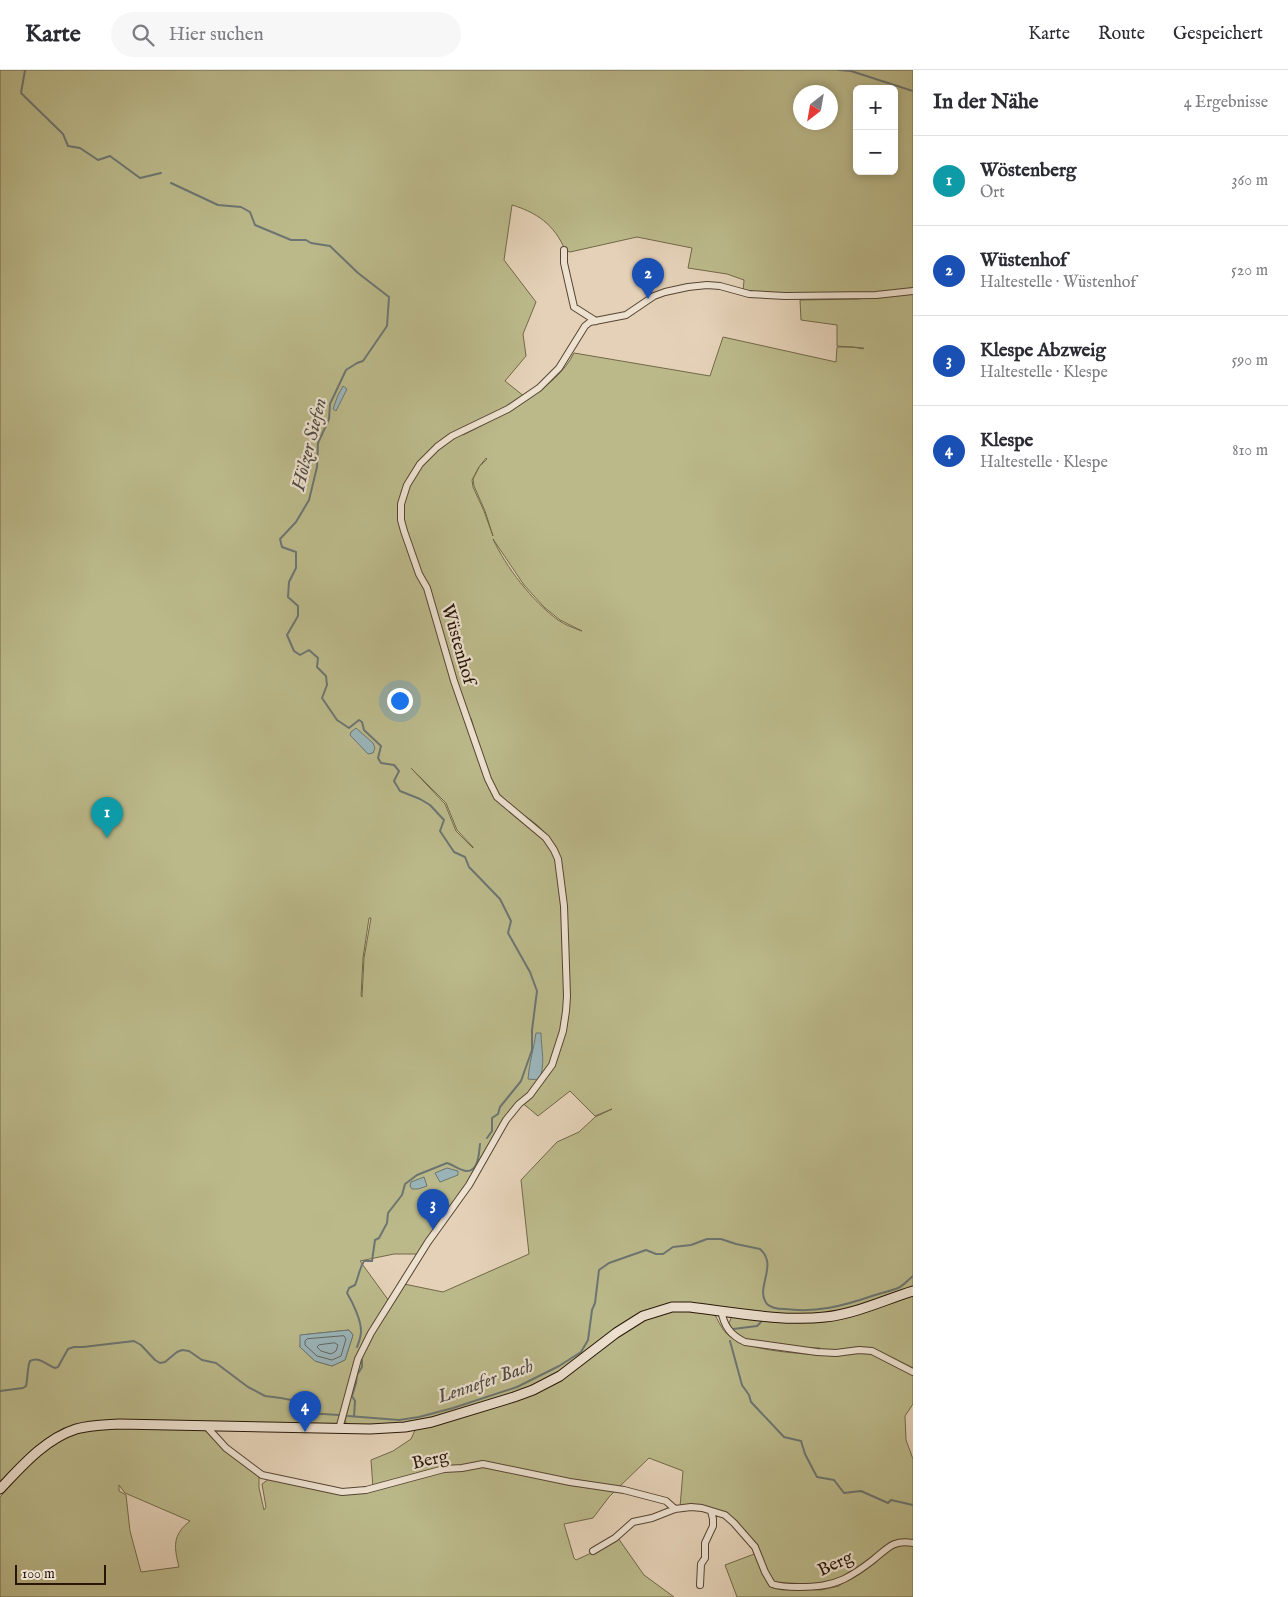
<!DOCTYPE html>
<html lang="de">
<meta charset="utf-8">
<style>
body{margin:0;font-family:"IM FELL English",serif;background:#f7f7f7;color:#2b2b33}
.controls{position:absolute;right:15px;top:15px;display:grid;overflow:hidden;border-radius:8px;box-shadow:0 2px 8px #0003}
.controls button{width:45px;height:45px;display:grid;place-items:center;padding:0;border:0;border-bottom:1px solid #e1e1e2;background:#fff;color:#2b2b33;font:25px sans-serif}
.compass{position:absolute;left:793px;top:15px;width:45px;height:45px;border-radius:50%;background:#fff;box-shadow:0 2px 8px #0003;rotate:211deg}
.scale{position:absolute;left:15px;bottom:12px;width:91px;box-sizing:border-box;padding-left:5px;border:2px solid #271607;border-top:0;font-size:14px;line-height:18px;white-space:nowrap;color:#271607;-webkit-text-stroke:4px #ede1d0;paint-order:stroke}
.you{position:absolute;left:399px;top:630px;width:18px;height:18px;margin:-12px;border:4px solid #fff;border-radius:50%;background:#1a73e8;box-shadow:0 0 0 8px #1a73e833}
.badge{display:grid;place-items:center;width:32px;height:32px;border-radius:50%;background:#ea580c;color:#fff;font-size:16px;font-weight:700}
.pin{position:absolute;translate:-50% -41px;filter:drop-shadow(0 1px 2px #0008)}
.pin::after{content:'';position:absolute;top:26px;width:18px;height:15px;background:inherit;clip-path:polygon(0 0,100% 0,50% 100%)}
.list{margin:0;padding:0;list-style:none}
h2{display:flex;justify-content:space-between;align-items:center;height:65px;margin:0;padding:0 20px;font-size:21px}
h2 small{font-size:16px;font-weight:400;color:#7c7c81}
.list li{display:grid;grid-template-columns:32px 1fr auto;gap:15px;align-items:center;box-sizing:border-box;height:90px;padding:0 20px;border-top:1px solid #e1e1e2}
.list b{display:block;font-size:19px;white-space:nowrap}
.list p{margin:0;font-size:16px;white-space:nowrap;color:#7c7c81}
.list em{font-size:16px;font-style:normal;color:#7c7c81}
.icon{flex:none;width:28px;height:28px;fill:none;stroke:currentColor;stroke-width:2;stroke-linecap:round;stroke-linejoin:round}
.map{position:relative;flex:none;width:913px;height:1527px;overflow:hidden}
header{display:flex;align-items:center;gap:30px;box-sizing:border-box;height:70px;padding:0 25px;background:#fff;border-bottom:1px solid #e1e1e2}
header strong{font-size:24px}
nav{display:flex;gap:28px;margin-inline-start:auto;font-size:18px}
.search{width:350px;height:45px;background:#f7f7f7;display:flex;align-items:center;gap:12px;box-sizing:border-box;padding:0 18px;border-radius:28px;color:#7c7c81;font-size:19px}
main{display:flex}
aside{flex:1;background:#fff}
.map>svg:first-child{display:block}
.green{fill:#bbb98a;stroke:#716848;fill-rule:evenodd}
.water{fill:#9ab4b9;stroke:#6c7572}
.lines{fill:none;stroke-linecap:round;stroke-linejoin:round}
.shore{stroke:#606560;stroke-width:1}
.stream{stroke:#6c7572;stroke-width:2}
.minor-casing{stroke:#564533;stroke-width:8}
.secondary-casing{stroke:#271607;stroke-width:11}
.minor{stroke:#ede1d0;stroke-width:6}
.secondary{stroke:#ede1d0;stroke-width:9}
.labels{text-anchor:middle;stroke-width:4.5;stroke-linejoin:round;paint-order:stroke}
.street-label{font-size:18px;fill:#271607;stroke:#ede1d0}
.water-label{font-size:19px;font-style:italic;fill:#4f4d45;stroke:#ede1d0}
</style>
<header>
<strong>Karte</strong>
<div class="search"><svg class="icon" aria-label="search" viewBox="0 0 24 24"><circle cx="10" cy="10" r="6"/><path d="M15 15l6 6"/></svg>Hier suchen</div>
<nav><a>Karte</a><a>Route</a><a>Gespeichert</a></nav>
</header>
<main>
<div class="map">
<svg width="913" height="1527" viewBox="0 0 913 1527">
<rect width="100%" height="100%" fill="#e4d1b7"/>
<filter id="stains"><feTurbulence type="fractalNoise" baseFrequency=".004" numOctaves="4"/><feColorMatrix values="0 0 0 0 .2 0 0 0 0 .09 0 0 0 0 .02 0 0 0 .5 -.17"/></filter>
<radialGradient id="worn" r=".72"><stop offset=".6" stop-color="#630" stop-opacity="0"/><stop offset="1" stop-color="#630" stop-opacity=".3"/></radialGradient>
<path class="green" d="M0 0H913V222L858 227 800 228 743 222 744 210 727 204 688 198 692 178 637 167 570 182 565 180C555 155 536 142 512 135L504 190 536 232 523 264 526 286 505 311 525 327 499 343 460 362 463 365C497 348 557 319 574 283L710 306 723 267 836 292 837 277H853L863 279 864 278 837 276V255L801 250 800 230 857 229 913 224V1302L893 1291 892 1292 913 1304V1334L905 1346 906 1370 913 1389V1472C890 1467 880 1483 862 1495 836 1513 805 1523 773 1513 766 1500 762 1487 755 1474 738 1446 712 1435 680 1437L683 1401 649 1388 618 1418C593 1415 567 1411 542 1405 522 1399 503 1394 482 1394 464 1395 442 1398 425 1403 407 1408 391 1415 373 1418L371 1390 393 1381 411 1369 416 1358 517 1330 561 1308 648 1246 675 1241 714 1243C718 1250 721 1258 726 1263 744 1281 795 1283 820 1285V1278L790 1277 756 1273 748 1271 734 1261 729 1253 732 1246 800 1253 802 1246 676 1234 648 1240 624 1253 589 1282 555 1305 514 1324 407 1354 350 1355 345 1352 359 1291 366 1274 404 1214 443 1222 529 1184 521 1110 557 1072 579 1062 595 1047 612 1039 595 1046 570 1021 538 1046 520 1031 505 1047 481 1087 474 1108 419 1184H394L360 1191 389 1231 364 1272 356 1289 339 1352 333 1355 97 1352C71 1357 49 1366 30 1384 21 1394 11 1408 0 1415ZM857 19H894V101H857ZM801 22H831V52H801ZM486 388 487 389 479 397 473 409 474 416 485 441 493 466 484 441 473 417 472 410 479 397ZM493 469 524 515 544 537 560 550 582 561C574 558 565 555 558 550 532 531 506 497 493 469ZM471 648C478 670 483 702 497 721 516 746 545 751 558 783L555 782C551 774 547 766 541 759 527 746 509 737 496 722 482 705 476 671 469 650ZM411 698 446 733 457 760 473 777V778L456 761 445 734ZM369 848H371L364 888 362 927 361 926 363 888ZM349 1260 353 1265 345 1290 332 1296 315 1291 300 1277 301 1265Z
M97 1358H205L259 1404V1418L264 1440 266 1437 262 1414 269 1409 342 1424 425 1405 479 1396 616 1420 609 1427 593 1448 564 1454 574 1488 576 1490 600 1479 618 1468 644 1505 674 1527H0V1427L37 1385 66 1366ZM119 1415 125 1423 190 1451C172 1465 174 1477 179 1497L141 1502 130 1461 126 1425 119 1421Z
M904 1473 913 1475V1527H737L725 1495 757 1483 764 1504 781 1518 821 1520 839 1516 890 1478Z"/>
<path class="water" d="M343 316 347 319 336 341 333 339 338 325Z
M356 658 373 673 375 678 373 683 368 684 350 665 351 662Z
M536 963H541C541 978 546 995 539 1010L528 1009C529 993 534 978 536 963Z
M447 1098 458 1101V1105L440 1112 435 1103Z
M424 1107 427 1116 418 1119H412L410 1116 411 1112Z
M349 1260 353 1265 345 1290 332 1296 315 1291 300 1277V1265Z"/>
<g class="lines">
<path class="shore" d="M344 1266 346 1269 341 1286 332 1290 317 1286 305 1275V1271L307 1269Z
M335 1273 338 1275 336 1281 331 1284 321 1281 317 1277 319 1275Z"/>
<path class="stream" d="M25 0 21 23 63 64 68 76 80 78 98 90 110 86 140 108 161 103
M839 0 851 1 913 21
M171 113 218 135 241 137 250 142 255 155 291 170H306L311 173 330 176 358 203 389 227 387 256 363 291 357 293 346 300 330 334 329 349 318 373 317 397 309 430 296 452 280 469 282 477 296 482V498L289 512 288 527 298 536V546L287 565 294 581 300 585 309 580 318 588 317 597 326 606 327 615 322 628 337 650 349 658 359 650 362 652 364 660 381 676 378 688 381 693 394 695 399 701 394 711 400 721 420 729 430 735 444 750 440 761 454 782 465 787 469 797 500 829 511 851 508 863 530 902 537 921 532 960V980L521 1011 500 1037 498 1044 492 1048V1061L487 1068
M733 1259 757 1256 761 1252
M730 1271 742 1315 749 1325 751 1332 784 1367 801 1371 805 1384 817 1407 834 1410 844 1423 861 1421 888 1433 891 1430 913 1435
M357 1277C359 1272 361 1266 361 1261 361 1250 353 1233 347 1223L349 1218 355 1215C359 1206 359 1199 364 1191H372L375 1170 379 1168 387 1153 388 1143 402 1125 405 1114 417 1105 447 1093C453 1095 460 1100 466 1101 479 1102 479 1082 480 1074
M0 1321 23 1318 26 1316C28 1308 27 1298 30 1291 40 1286 46 1295 55 1298L58 1297 68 1279 74 1277H83L134 1271 141 1275 155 1290 160 1293 165 1292 177 1282 182 1280 189 1281 202 1290 216 1293 248 1317 265 1326 281 1328 291 1330 307 1343 339 1345
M348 1346 399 1350 419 1347 453 1338 517 1317 559 1296 581 1282 588 1270 592 1240 595 1233 599 1200 609 1193 646 1180 656 1184H663L673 1177 691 1175 707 1169H721L736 1174 760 1179C779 1196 754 1218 767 1234 771 1238 780 1239 785 1239 816 1243 843 1236 872 1226 881 1223 890 1221 898 1218 904 1215 908 1210 913 1206
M354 1347 355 1331 352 1326 356 1313 357 1305 362 1297V1290"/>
<g class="minor-casing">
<path id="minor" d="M564 180V193L574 237 596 251
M721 1240C724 1256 730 1265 745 1272L817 1282 836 1283 859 1280 872 1281 913 1302
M206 1356 226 1378 262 1405 342 1422 366 1420 444 1399 462 1398 483 1394 570 1412 624 1420 666 1431 675 1439
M339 1359 358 1289 371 1263 428 1172 469 1115 506 1050 519 1034 530 1025 552 995 563 961 566 941 567 926 564 836 558 789 554 780 546 768 497 727 488 709 454 611 427 518 419 504 404 461 401 450V434L407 415 420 394 437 377 452 366 508 339 539 318 559 298 585 256 590 252 626 245 654 226 665 222 688 217 707 215 720 216 749 224 785 226 876 225 913 221
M593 1481 615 1468 633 1452 652 1448 675 1439 691 1437 702 1438 725 1445 734 1453 755 1477 765 1502 772 1514C781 1517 790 1517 799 1517 815 1517 829 1516 844 1509 854 1504 864 1497 873 1490 887 1479 893 1469 913 1473
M700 1515 701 1494 705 1488V1473L713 1456V1449L711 1441"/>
</g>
<g class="secondary-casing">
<path id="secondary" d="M0 1419C22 1396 45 1369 76 1359 90 1355 104 1355 119 1354L370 1359 405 1357 432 1352 514 1327 533 1320 560 1306 616 1263 643 1246 672 1237H690C732 1242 783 1252 825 1247 855 1244 884 1230 913 1221"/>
</g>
<use href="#minor" class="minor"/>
<use href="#secondary" class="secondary"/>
</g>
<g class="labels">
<g class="street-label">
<text transform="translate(459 574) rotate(74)" y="6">Wüstenhof</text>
<text transform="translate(430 1389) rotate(-13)" y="6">Berg</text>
<text transform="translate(835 1493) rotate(-25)" y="6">Berg</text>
</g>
<g class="water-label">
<text transform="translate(308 374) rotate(-76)" y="7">Hölzer Siefen</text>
<text transform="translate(485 1310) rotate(-19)" y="7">Lennefer Bach</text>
</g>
</g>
<rect width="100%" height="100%" filter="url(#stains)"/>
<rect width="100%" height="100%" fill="url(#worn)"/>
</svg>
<div class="controls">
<button>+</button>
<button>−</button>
</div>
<svg class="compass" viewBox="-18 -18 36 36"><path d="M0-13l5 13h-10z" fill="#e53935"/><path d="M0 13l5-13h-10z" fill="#7c7c81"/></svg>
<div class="scale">100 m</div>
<div class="you"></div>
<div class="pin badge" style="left:107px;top:768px;background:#0f9aa8">1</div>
<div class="pin badge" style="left:648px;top:229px;background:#1a4fb4">2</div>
<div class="pin badge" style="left:433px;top:1160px;background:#1a4fb4">3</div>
<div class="pin badge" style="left:305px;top:1362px;background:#1a4fb4">4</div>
</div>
<aside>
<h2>In der Nähe<small>4 Ergebnisse</small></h2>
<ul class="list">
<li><span class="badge" style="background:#0f9aa8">1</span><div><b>Wöstenberg</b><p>Ort</p></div><em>360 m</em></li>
<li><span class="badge" style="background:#1a4fb4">2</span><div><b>Wüstenhof</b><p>Haltestelle · Wüstenhof</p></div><em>520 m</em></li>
<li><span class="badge" style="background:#1a4fb4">3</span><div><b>Klespe Abzweig</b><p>Haltestelle · Klespe</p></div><em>590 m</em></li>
<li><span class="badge" style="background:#1a4fb4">4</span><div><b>Klespe</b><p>Haltestelle · Klespe</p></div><em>810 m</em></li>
</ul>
</aside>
</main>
